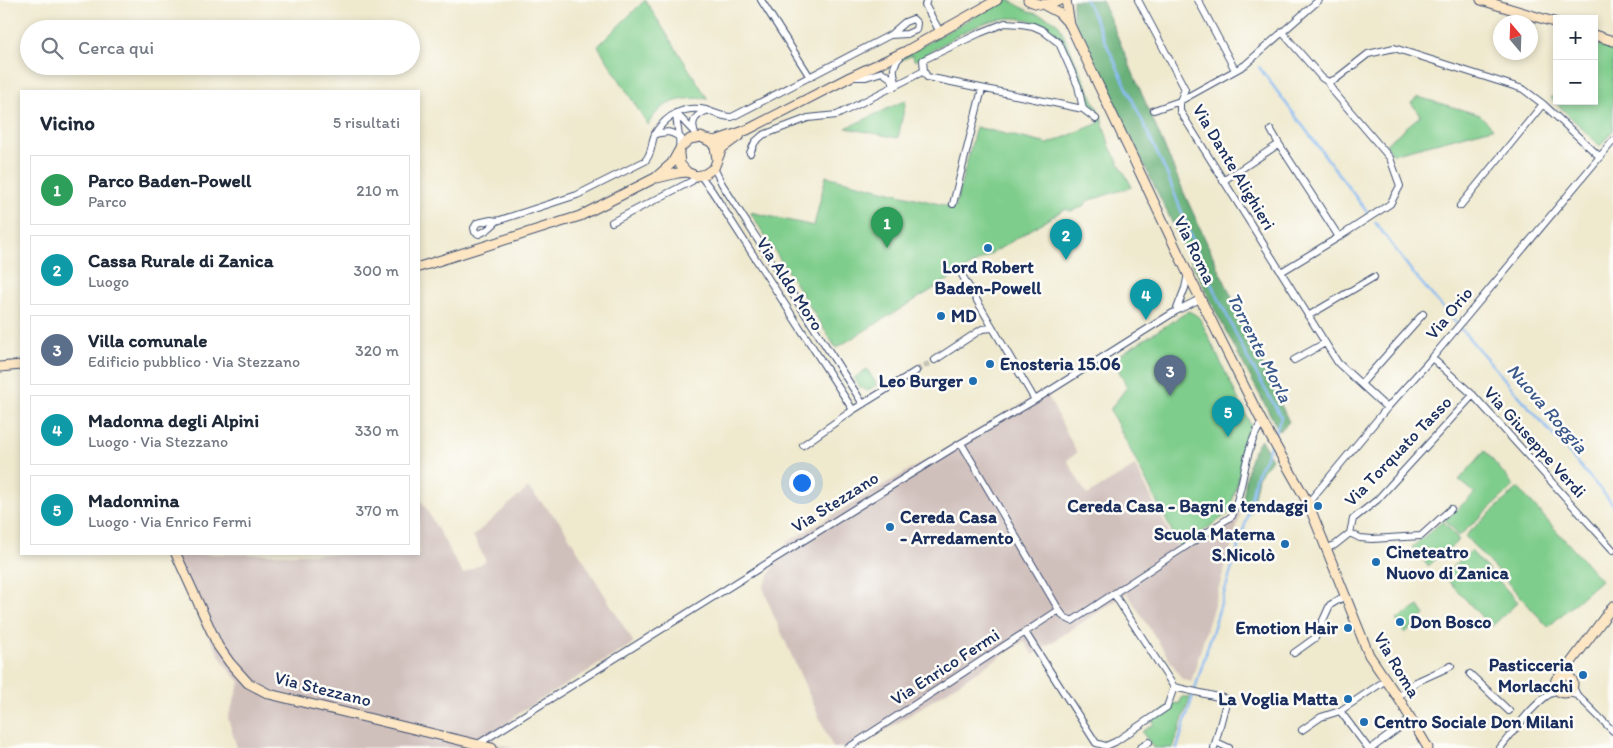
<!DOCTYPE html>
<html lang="it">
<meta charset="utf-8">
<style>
body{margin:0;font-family:Itim,sans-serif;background:#f6f6f7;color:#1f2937}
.controls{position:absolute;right:15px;top:15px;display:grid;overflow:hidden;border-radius:0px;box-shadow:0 2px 8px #0003}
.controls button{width:45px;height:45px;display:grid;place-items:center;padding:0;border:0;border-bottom:1px solid #e0e1e3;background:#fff;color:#1f2937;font:25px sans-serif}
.compass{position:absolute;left:1493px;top:15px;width:45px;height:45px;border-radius:50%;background:#fff;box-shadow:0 2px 8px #0003;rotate:341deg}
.you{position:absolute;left:801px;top:482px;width:18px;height:18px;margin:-12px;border:4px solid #fff;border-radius:50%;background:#1a73e8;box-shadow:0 0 0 8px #1a73e833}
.badge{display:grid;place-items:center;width:32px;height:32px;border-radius:50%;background:#111827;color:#fff;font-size:16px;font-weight:700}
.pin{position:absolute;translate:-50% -41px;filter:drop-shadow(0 1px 2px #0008)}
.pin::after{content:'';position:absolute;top:26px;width:18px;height:15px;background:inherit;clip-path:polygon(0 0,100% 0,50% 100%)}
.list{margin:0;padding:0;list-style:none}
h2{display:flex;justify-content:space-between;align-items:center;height:65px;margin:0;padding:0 20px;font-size:21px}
h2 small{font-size:16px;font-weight:400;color:#747a83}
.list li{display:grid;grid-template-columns:32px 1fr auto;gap:15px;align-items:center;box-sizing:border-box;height:70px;margin:0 10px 10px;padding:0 10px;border:1px solid #e0e1e3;border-radius:0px}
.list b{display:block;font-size:19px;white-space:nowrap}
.list p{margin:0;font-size:16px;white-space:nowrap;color:#747a83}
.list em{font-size:16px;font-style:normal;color:#747a83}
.icon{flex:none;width:28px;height:28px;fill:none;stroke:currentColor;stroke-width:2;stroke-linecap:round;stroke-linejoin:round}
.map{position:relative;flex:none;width:1613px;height:748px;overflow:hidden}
.search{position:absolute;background:#fff;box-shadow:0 2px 8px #0003;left:20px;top:20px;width:400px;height:55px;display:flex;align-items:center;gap:12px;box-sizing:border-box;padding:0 18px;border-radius:28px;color:#747a83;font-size:19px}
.panel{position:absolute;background:#fff;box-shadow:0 2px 8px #0003;left:20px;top:90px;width:400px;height:465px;border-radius:0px}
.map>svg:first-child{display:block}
.industrial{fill:#d0c0bc}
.green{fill:#7fcd8c;stroke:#4d7e75}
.forest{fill:#67b078;stroke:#41706b}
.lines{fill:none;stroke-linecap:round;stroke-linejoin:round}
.stream{stroke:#85b9f3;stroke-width:2.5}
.street-tunnel{stroke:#c5c4b8;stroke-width:6;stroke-dasharray:6 3;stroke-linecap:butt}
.street-casing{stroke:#3b4b6f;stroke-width:8}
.secondary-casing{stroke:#3b4b6f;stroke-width:11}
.street{stroke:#fff;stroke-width:6}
.secondary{stroke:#fce6c4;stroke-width:9}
.poi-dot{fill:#1f6fb2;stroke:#fdfcf7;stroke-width:2}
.labels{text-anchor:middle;stroke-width:5;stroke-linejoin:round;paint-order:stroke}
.street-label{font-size:18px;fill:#1b2f5e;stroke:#fdfcf7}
.poi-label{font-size:18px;font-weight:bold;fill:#1b2f5e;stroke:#fdfcf7;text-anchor:start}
.water-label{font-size:19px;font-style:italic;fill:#3b588b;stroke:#fdfcf7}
</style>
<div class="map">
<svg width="1613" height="748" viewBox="0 0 1613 748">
<rect width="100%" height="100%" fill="#fdfcf7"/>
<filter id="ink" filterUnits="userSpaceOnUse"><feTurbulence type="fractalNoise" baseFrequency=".02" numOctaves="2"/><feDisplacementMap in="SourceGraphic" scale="10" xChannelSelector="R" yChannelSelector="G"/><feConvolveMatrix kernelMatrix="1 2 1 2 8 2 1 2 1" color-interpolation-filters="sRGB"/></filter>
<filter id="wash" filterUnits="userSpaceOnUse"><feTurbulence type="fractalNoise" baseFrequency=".0096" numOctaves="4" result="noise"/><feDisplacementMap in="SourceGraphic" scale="20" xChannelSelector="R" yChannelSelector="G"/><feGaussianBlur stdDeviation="1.12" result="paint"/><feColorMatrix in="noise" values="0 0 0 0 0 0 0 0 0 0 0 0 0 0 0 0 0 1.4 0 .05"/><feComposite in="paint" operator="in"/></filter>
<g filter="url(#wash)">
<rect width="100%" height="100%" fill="#efe9ce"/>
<path class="industrial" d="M1045 390 1077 453 1067 460 1087 495 1135 466 1178 549 1241 513 1191 682 1182 679 1127 593 1033 655 1024 641 859 748H833L773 614 763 587 787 542Z
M528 488 560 522 634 643 517 714 490 742 515 748H237L228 718 240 682 227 668 199 620 172 554H419V496L463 574 486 561 473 536Z"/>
<path class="green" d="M645 0 708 99C683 97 661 100 648 125L598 46Z
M1009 0C1015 3 1020 7 1027 10 1038 16 1050 16 1059 25L1101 117 1110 147 1132 187 1087 201 1083 207 1071 211 1065 209 836 348 750 212 814 226 826 176 955 208 976 127 1048 144 1099 123 1092 107 1089 106C1080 84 1073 59 1060 39 1055 32 1047 26 1038 23 994 5 951 40 915 61L912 55 900 61 903 57 996 4Z
M1594 44 1613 49V131L1600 146 1551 98 1557 93V101H1594Z
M1418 97 1480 115 1493 128 1393 154 1386 144 1421 115 1411 103Z
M906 100 898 138 846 128Z
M1189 311 1199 317 1252 428 1229 513 1180 547 1110 410 1127 387 1113 359Z
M867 369 877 385 867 391 861 388 854 378Z
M1485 451 1514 486 1459 536 1445 520 1475 493 1459 480Z
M1518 488 1601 580 1548 627 1465 536Z
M1443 521 1459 540 1428 566 1412 547Z
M1471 551 1518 602 1491 627 1443 575Z
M1419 606 1425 615 1405 633 1396 620Z
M1182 697H1190L1173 748H1152L1153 747 1142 732 1154 724 1152 720 1171 704 1180 703Z"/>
<path class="forest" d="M1073 0H1102L1184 193 1289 422 1279 431 1218 316 1073 20Z
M1261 440 1272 459 1258 477 1251 513 1241 511C1246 487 1245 459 1261 440Z"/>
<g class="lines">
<path class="stream" d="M1086 0 1167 174 1201 262 1248 359 1281 417 1274 436
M1259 67 1367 212
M1375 222 1413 273 1456 323
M1461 329 1613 504
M1177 748 1247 518 1256 475 1266 457 1271 444"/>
</g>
</g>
<g filter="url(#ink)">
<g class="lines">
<path class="street-tunnel" d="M916 371 935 360"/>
<g class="street-casing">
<path id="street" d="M761 0 810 77
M927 0 925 5 940 32
M1138 0 1185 89 1180 101V111L1338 363 1387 408
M1198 0 1235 70
M854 77H866L882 72 892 79 894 87
M896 82C892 70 893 64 902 55
M1328 82 1336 79 1368 54 1394 48 1523 89 1543 104 1600 157
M1083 109 927 77 924 71 923 60 980 33 1005 23 1021 24 1033 26 1042 30 1059 43 1078 86 1083 109 1096 119
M1154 110 1180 101 1245 65 1319 0
M676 113C676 125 681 136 679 148
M676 113 694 132
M1271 130 1279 144
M655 134C668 131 670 131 681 138
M696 137C691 124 692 117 706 111
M750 153 755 142 763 135 808 118 837 115 924 71
M714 168 722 184 863 404
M700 175 712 191 853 410
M1223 181 1279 144 1339 237
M953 204 982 89
M1460 206 1543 104
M497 221C491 227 487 231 479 234L475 232 474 228 477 223 491 220 497 221 577 195 645 161C654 151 650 142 656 132 667 115 685 105 706 110 715 113 721 117 732 117L890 35 905 22 913 19 917 23 916 30 907 34 890 35
M612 222 692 181 696 176
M1281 272 1339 237 1390 204 1400 186 1390 158 1333 91 1328 82 1322 78 1282 32
M962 275 993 328
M1176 311 1185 288 1188 274
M1308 316 1374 277
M1432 358 1473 395 1613 550
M935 360 982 329 993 328 1035 400
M1294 360 1325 343
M1361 384 1423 314
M961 443 1059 610 1064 617 1072 621 1232 516C1245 485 1243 451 1262 422
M803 445 853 410 916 371
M1308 503 1387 408 1432 358 1613 141
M1350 533 1360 538 1372 539 1421 536 1451 509
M1327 548 1335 545 1350 533 1353 519 1377 500 1473 395
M1114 594 1174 687 1227 699 1214 748
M1025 632 1096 743 1106 746 1115 742 1167 707 1174 687
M1294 653 1315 638 1330 605 1345 596
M1470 674 1509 711
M1573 687 1577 695 1613 731
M1567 693 1577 695
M1398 697 1416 682 1451 666
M1302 730 1321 717 1340 711
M1216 742 1229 748
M478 744 854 509 961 443 1035 400 1176 311 1200 299
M848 748 1059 610
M1140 748 1149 742
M1368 748 1340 711 1386 680
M1372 748 1411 719
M1500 748C1514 731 1537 698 1557 690"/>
</g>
<g class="secondary-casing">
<path id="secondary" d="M1028 0C1039 6 1049 6 1060 0
M1066 0 1070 25
M1481 0 1557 23
M1044 5 1059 13 1070 25 1188 274 1260 418 1308 503 1369 655 1401 702 1428 748
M1594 35 1613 41
M706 139 715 141 747 130 850 77 906 51 997 0
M679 154 680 164 687 172 696 176 705 174 714 168 722 148 740 135
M657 178 678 173 687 172
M419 267 580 216 655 178 672 163 681 147 690 139 701 137 711 142 715 147 717 159
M0 367 21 365
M176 554 218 646 230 663 248 683 269 694 492 748
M1555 684a9 9 0 1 1 18 0a9 9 0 1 1-18 0Z
M1563 675 1572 661 1613 606"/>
</g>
<use href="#street" class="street"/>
<use href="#secondary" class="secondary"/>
</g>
</g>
<g class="poi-dot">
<circle cx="988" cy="248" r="5"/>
<circle cx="941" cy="316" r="5"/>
<circle cx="990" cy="364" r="5"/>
<circle cx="973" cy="381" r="5"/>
<circle cx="1318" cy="506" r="5"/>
<circle cx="890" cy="527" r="5"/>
<circle cx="1285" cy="544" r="5"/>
<circle cx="1376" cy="562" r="5"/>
<circle cx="1400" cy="622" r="5"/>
<circle cx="1348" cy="628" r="5"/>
<circle cx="1583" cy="675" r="5"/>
<circle cx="1348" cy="699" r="5"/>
<circle cx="1364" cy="722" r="5"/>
</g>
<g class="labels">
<g class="street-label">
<text transform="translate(1234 167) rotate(59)" y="6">Via Dante Alighieri</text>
<text transform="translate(1195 250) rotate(64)" y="6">Via Roma</text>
<text transform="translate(790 284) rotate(57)" y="6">Via Aldo Moro</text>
<text transform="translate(1449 313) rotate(-50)" y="6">Via Orio</text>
<text transform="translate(1535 442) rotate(48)" y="6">Via Giuseppe Verdi</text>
<text transform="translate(1398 451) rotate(-46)" y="6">Via Torquato Tasso</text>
<text transform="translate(835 502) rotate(-32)" y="6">Via Stezzano</text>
<text transform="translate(1397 665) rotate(59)" y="6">Via Roma</text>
<text transform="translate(945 667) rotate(-33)" y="6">Via Enrico Fermi</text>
<text transform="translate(323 689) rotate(14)" y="6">Via Stezzano</text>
</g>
<g class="poi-label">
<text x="988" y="273" text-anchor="middle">Lord Robert<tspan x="988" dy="21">Baden-Powell</tspan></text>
<text x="951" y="322">MD</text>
<text x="1000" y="370">Enosteria 15.06</text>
<text x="963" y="387" text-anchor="end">Leo Burger</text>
<text x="1308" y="512" text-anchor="end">Cereda Casa - Bagni e tendaggi</text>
<text x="900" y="523">Cereda Casa<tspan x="900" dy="21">- Arredamento</tspan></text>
<text x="1275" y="540" text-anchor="end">Scuola Materna<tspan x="1275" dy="21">S.Nicolò</tspan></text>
<text x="1386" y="558">Cineteatro<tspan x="1386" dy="21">Nuovo di Zanica</tspan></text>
<text x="1410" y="628">Don Bosco</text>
<text x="1338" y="634" text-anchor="end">Emotion Hair</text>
<text x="1573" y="671" text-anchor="end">Pasticceria<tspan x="1573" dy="21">Morlacchi</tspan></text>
<text x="1338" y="705" text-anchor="end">La Voglia Matta</text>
<text x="1374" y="728">Centro Sociale Don Milani</text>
</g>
<g class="water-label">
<text transform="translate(1260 347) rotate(63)" y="7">Torrente Morla</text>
<text transform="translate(1548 408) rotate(49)" y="7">Nuova Roggia</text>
</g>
</g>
</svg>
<div class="controls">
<button>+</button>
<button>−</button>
</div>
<svg class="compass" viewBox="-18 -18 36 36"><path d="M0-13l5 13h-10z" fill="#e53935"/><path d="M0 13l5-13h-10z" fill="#747a83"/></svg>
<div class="you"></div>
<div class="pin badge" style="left:887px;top:248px;background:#2e9e5b">1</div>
<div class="pin badge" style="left:1066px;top:260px;background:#0f9aa8">2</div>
<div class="pin badge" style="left:1170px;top:396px;background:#5c6f8a">3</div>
<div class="pin badge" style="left:1146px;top:320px;background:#0f9aa8">4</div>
<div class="pin badge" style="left:1228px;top:437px;background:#0f9aa8">5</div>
<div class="search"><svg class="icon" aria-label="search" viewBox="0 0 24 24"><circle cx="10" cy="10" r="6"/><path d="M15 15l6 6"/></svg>Cerca qui</div>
<section class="panel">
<h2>Vicino<small>5 risultati</small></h2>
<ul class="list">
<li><span class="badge" style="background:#2e9e5b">1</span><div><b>Parco Baden-Powell</b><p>Parco</p></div><em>210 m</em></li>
<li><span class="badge" style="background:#0f9aa8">2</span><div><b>Cassa Rurale di Zanica</b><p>Luogo</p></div><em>300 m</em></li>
<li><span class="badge" style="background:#5c6f8a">3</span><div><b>Villa comunale</b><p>Edificio pubblico · Via Stezzano</p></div><em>320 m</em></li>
<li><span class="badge" style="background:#0f9aa8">4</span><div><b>Madonna degli Alpini</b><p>Luogo · Via Stezzano</p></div><em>330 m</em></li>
<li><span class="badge" style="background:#0f9aa8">5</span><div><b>Madonnina</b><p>Luogo · Via Enrico Fermi</p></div><em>370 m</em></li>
</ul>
</section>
</div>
